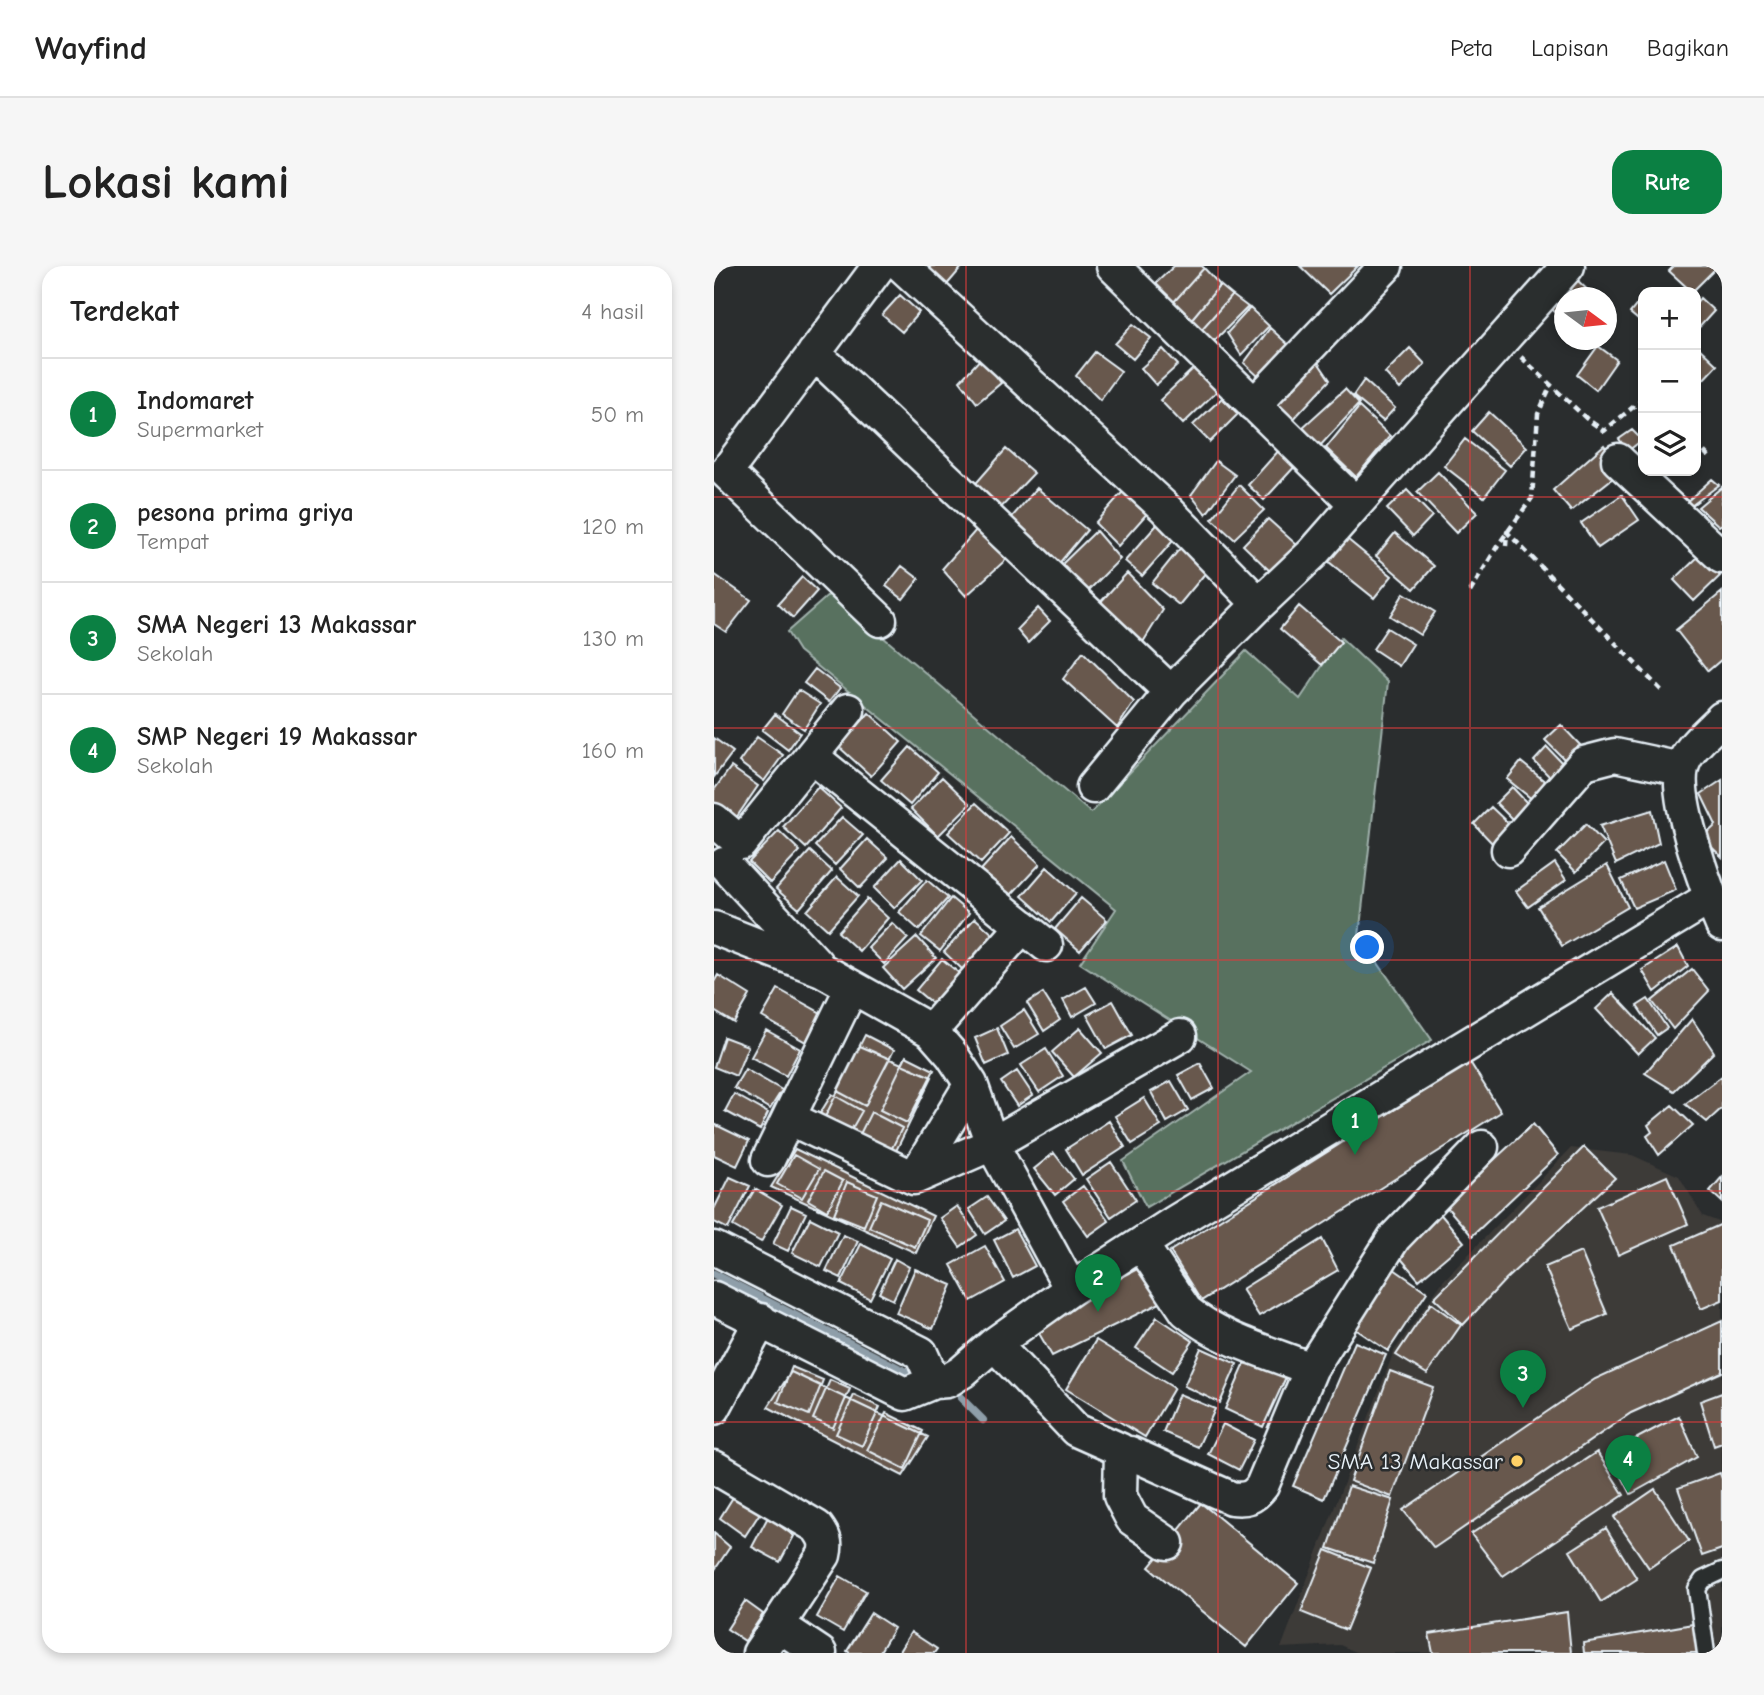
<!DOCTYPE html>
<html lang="id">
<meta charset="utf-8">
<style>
body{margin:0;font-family:"Comic Neue",sans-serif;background:#f6f6f6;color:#222}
.controls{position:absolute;right:21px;top:21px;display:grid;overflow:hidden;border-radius:14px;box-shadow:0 4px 10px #0003}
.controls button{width:63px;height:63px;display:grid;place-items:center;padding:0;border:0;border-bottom:2px solid #e0e0e0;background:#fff;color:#222;font:35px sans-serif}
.compass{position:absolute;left:840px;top:21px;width:63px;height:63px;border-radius:50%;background:#fff;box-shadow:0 4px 10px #0003;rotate:105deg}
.you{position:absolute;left:654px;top:682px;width:24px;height:24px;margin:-18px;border:5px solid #fff;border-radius:50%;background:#1a73e8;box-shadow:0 0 0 10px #1a73e833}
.badge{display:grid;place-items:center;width:46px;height:46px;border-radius:50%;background:#0b8043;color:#fff;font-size:23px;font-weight:700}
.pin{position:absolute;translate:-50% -58px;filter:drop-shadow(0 2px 4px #0008)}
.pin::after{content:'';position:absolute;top:37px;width:24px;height:21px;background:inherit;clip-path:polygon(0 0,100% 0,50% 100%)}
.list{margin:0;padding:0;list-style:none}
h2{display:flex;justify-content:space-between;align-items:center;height:91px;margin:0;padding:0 28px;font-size:30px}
h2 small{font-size:23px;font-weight:400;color:#767676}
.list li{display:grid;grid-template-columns:46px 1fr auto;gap:21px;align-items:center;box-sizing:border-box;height:112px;padding:0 28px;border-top:2px solid #e0e0e0}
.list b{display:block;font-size:26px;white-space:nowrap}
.list p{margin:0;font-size:23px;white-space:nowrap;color:#767676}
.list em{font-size:23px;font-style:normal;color:#767676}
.icon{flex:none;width:38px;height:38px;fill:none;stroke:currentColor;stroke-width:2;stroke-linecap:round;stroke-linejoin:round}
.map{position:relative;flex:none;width:1008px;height:1387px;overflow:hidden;border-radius:21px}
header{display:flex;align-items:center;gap:42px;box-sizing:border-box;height:98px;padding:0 35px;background:#fff;border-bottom:2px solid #e0e0e0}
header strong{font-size:33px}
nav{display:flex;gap:38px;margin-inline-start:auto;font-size:24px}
.intro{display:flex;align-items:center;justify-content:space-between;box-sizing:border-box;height:168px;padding:0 42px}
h1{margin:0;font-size:49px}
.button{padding:18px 32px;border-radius:21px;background:#0b8043;color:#fff;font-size:24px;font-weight:700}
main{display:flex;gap:42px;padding:0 42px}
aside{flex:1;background:#fff;border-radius:21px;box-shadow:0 4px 10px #0003}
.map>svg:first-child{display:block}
.built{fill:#3c3a38}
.green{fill:#58715f;stroke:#a0b1ac;stroke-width:2}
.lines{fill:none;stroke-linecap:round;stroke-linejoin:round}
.stream{stroke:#8e9ea9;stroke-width:8}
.building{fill:#67594e;stroke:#e8f1f8;stroke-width:2}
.lane-casing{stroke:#e8f1f8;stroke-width:21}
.street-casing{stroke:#e8f1f8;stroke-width:37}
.path{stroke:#e8f1f8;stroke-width:4.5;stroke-dasharray:7 5;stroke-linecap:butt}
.lane{stroke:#2a2d2e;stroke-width:16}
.street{stroke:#2a2d2e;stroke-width:32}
.grid{fill:none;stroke:#d83c3d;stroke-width:2;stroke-opacity:0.55}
.poi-dot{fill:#ffd166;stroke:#2a2d2e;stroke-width:2.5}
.labels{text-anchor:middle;stroke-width:5;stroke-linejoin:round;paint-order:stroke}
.poi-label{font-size:23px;fill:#e8f1f8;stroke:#2a2d2e;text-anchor:end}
</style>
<header>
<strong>Wayfind</strong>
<nav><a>Peta</a><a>Lapisan</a><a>Bagikan</a></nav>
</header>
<div class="intro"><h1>Lokasi kami</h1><a class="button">Rute</a></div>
<main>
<aside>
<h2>Terdekat<small>4 hasil</small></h2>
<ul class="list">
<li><span class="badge">1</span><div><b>Indomaret</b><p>Supermarket</p></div><em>50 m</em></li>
<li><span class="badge">2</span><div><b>pesona prima griya</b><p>Tempat</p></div><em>120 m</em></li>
<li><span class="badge">3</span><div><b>SMA Negeri 13 Makassar</b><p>Sekolah</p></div><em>130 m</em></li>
<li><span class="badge">4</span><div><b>SMP Negeri 19 Makassar</b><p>Sekolah</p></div><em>160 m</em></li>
</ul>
</aside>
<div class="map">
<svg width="1008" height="1387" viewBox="0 0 1008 1387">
<rect width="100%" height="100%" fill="#2a2d2e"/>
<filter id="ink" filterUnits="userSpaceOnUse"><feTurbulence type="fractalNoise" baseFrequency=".0143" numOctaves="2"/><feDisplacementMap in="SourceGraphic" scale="14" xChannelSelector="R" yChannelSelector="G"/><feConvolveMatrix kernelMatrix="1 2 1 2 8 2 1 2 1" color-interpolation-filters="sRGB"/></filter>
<g filter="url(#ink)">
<path class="built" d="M857 882 918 889 965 910 989 950 1008 957V1387H643L626 1379 567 1382 680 1085 729 1015Z"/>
<path class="green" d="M117 327 377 547 532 385 586 433 627 372 674 416 645 670 718 774 432 941 409 895 537 806 366 697 402 643 85 385 73 366Z"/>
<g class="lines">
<path class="stream" d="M0 1008 206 1113
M247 1132 269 1154"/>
</g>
<path class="building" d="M206 0H249L231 21Z
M460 0H488L490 2 458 38 441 18Z
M586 0H644L615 28Z
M960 0H1004L978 26 955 5Z
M490 2 506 19 476 55 458 38Z
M861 12 882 32H850V55L835 40Z
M506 19 518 29 487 64 476 55Z
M186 29 205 46 188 66 168 49Z
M518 29 534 41 499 76 487 64Z
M929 31V58L916 47Z
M986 32 1000 45 982 65V37Z
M536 42 555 60 527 89 513 67Z
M419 58 437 72 419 93 401 78Z
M556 62 578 82 546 112 530 97Z
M884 80 903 94 882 124 863 109Z
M983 80 1003 99 986 117 982 113Z
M696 82 711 98 686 123 671 107Z
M449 83 464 99 442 119 427 102Z
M381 86 407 105 386 134 362 110Z
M597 86 616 114 575 158 549 136Z
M268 91 287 117 263 137 246 115Z
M481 101 503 125 469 158 446 134Z
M650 114 681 142 669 155 639 130Z
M631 123 645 138 605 181 589 161Z
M508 132 524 148 496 176 479 159Z
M645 141 676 170 642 211 612 182Z
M775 146 813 181 796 200 758 165Z
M918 164 928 174 914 185 905 173Z
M751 173 791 204 770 231 730 200Z
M890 179 909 204 857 245 839 224Z
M567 182 584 197 550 234 534 219Z
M292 183 320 207 280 249 257 223Z
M502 195 521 209 492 248 477 229Z
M724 206 763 247 742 267 703 226Z
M998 213 1005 219 977 240 970 238Z
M525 219 550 244 520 273 498 253Z
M414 220 437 243 404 280 381 257Z
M1008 221V258L1005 260 984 241Z
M323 222 373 264 342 301 292 258Z
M693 224 718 250 699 270 673 243Z
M908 229 925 254 884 282 867 257Z
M448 253 465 268 428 310 411 295Z
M554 253 584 280 559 308 529 279Z
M269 256 296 290 252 330 228 303Z
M382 265 406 293 373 326 346 300Z
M681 267 720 300 700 323 662 290Z
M633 273 678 310 660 332 615 296Z
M471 276 498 299 465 339 438 317Z
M986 289 1006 310 980 335 960 314Z
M188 300 205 313 189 333 172 320Z
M413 307 449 344 426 381 383 340Z
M0 308 37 334 12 366 0 358Z
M88 311 103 325 79 352 64 338Z
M1008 326V393L994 405 962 364Z
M690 327 721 346 706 369 676 350Z
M585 340 627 376 608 399 566 363Z
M324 342 336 355 314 377 303 364Z
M673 362 699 378 685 400 659 383Z
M369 386 420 436 403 462 349 413Z
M101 403 126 422 115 436 90 417Z
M84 424 106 438 90 463 68 448Z
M155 447 187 476 157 510 125 481Z
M61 448 86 467 74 484 48 464Z
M847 459 868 481 853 496 831 474Z
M43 471 69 489 50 515 25 496Z
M0 472 19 486 0 511Z
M196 481 224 506 196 539 167 514Z
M833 481 849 498 836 511 820 495Z
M807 496 839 522 825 539 793 513Z
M17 501 44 520 22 552 0 536V524Z
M228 511 256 538 224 570 197 543Z
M1008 514V591L988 572 1002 559 987 528Z
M104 521 127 542 92 582 69 561Z
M798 521 816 540 800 555 782 537Z
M262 537 295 567 267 597 234 567Z
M777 541 797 560 779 578 760 558Z
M938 544 945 577 902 598 886 560Z
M128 551 149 569 121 599 101 580Z
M872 558 890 577 862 606 843 587Z
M65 565 86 585 56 617 35 596Z
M297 571 326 598 295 631 267 604Z
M153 573 174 592 146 622 126 603Z
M96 585 118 605 85 643 62 623Z
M187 593 208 614 180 642 160 622Z
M950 594 962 624 920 642 907 614Z
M841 597 852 614 814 641 802 625Z
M893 599 914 641 848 680 824 641Z
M333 601 362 627 337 656 308 630Z
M123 611 144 630 114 664 93 645Z
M213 614 234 632 205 664 185 646Z
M237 632 255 647 226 685 207 670Z
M367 632 393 654 366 685 341 663Z
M153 633 174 652 145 685 124 666Z
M261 652 281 670 249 704 230 686Z
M178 657 194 672 170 698 154 682Z
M203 671 222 692 188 723 169 702Z
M964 681 974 700 941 726 928 704Z
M228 693 246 708 220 739 202 724Z
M978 703 995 725 959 763 938 735Z
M4 709 36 729 20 757 0 745V716Z
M372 721 382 737 358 751 349 734Z
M64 723 107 747 92 776 48 751Z
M329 727 346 754 330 765 313 737Z
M899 727 941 772 924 788 882 743Z
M934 733 953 762 943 769 923 740Z
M399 735 418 769 392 783 373 749Z
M310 744 325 768 300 783 286 760Z
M978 753 1000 786 960 825 931 807Z
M283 762 294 789 272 799 261 772Z
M366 762 388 787 360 811 338 786Z
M52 764 86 783 72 810 37 791Z
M151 769 180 784 151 840 123 825Z
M10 771 34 780 22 810 0 801Z
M146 780 218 811 181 887 111 851Z
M332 783 349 810 325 826 307 799Z
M192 790 220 804 193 857 166 844Z
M756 796 787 846 487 1035 456 985Z
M486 797 500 822 478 834 464 809Z
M31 803 68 824 56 843 20 822Z
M303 805 319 829 303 840 287 816Z
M1008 810V842L993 856 971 838Z
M457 815 474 844 453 856 437 826Z
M20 828 54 847 46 864 11 845Z
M118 828 148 845 136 866 105 849Z
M430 832 447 860 418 878 401 850Z
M958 839 979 859 945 889 933 870 938 866 934 859Z
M157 846 188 862 175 888 144 872Z
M395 855 411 881 368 909 352 883Z
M0 858 35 875 23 900 0 889Z
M819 858 844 889 758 970 731 939Z
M870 881 901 912 792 1013 749 1059 720 1032Z
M81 883 219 950 202 987 57 921Z
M340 887 360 913 341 929 320 903Z
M80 889 105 903 88 932 63 918Z
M397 896 422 934 397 951 372 913Z
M110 905 129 915 113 945 94 934Z
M953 910 974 958 904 989 883 941Z
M16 911 36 920 14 963 0 956V943Z
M1008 911V936L996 925Z
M133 916 163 929 150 960 120 948Z
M369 920 395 955 374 970 349 935Z
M41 923 68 939 47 976 19 960Z
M273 931 290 955 271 968 255 943Z
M167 934 213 954 201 981 155 961Z
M77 940 92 947 74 985 59 978Z
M243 940 263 969 246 981 226 952Z
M723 944 750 976 705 1014 679 983Z
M96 952 124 966 107 1001 78 987Z
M1008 958V1034L987 1043 960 979Z
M301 963 321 1000 299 1012 280 974Z
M129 969 144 975 127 1012 112 1005Z
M608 973 624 1004 545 1050 528 1023Z
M147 978 176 993 156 1033 127 1018Z
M271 980 291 1016 257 1035 237 999Z
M867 986 893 1048 858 1063 831 1001Z
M181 993 195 1001 179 1034 165 1027Z
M431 999 450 1035 338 1090 319 1057Z
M201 1003 238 1019 219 1063 182 1047Z
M680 1003 713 1026 674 1085 640 1062Z
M717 1037 747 1059 713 1108 682 1089Z
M443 1051 479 1075 458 1106 422 1082Z
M1008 1055V1106L917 1147 720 1282 689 1244 881 1113Z
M382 1074 460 1122 431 1171 352 1123Z
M641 1076 672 1089 610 1233 579 1220Z
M487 1082 523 1098 506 1137 470 1120Z
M533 1093 572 1111 549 1161 511 1143Z
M78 1101 109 1114 95 1149 64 1136Z
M676 1105 719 1121 678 1231 636 1215Z
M77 1106 214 1171 189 1210 54 1141Z
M116 1114 136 1123 119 1162 99 1153Z
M1008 1127V1177L1000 1180 986 1135Z
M465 1128 501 1143 484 1181 449 1166Z
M140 1129 166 1141 148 1180 122 1168Z
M172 1147 209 1165 191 1203 153 1184Z
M965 1150 983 1191 917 1228 895 1187Z
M509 1158 540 1174 525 1204 494 1188Z
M883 1186 910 1229 789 1310 757 1268Z
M1006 1207 1008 1213V1283L988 1290 964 1222Z
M635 1220 679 1234 659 1297 614 1282Z
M941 1223 975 1275 935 1302 900 1251Z
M21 1228 46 1247 31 1270 6 1252Z
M487 1237 584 1317 532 1381 435 1301Z
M54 1251 80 1270 66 1296 38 1281Z
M892 1262 923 1313 887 1336 856 1285Z
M0 1267 16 1281 0 1305Z
M612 1284 657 1302 632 1364 587 1346Z
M126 1310 152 1325 129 1366 103 1351Z
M31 1335 49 1348 31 1375 13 1363Z
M853 1346 857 1387H719L715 1368Z
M157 1347 180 1362 165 1387H136L133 1385Z
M979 1358 984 1387H870L869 1377Z
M197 1366 223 1383 220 1387H184Z"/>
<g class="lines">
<g class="lane-casing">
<path id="lane" d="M992 1387 983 1323 989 1314 1008 1305"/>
</g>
<g class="street-casing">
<path id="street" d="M165 0 12 206 166 354
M188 0 451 242 545 338
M100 87 457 426
M540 139 672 0
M904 194 1008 291
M642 238 854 0
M1008 452C995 466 972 483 968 502 960 535 994 627 1008 659
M97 490 332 679
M379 521 457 426 545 338 599 287 642 238 399 0
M0 554 27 577 134 444
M794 584 870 497 901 489 967 503
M10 598 102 697
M0 662 108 704 217 765 238 789 257 818 278 878 357 1023
M217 765 309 660
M75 852 200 912 257 818
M54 894 138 721
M200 912 278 878 466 770
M427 978 472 1045C505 1073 557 1087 597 1103L680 972 768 881
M0 982 207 1087 220 1116
M0 1032 191 1128 220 1116 233 1115 248 1106 280 1078 357 1023 461 956 996 632
M280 1078 362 1164 407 1184 406 1230 418 1253 453 1277
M0 1142 47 1054
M416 1187 517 1232C532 1234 539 1232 548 1220L597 1103
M0 1201 103 1261C111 1272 113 1277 110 1289L64 1359
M45 1387 64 1359 106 1387"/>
</g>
<path class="path" d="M807 91 873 153 890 165 929 133
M982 177 996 192
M792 280 793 266 949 426
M756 326 784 279 818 232 824 148 837 119"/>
<use href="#lane" class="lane"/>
<use href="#street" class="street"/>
</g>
</g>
<path class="grid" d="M252 0V1387M504 0V1387M756 0V1387M0 231H1008M0 462H1008M0 694H1008M0 925H1008M0 1156H1008"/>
<circle class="poi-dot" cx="803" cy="1195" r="7"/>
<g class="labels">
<g class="poi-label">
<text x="789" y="1203">SMA 13 Makassar</text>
</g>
</g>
</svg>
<div class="controls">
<button>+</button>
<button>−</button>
<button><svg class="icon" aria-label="layers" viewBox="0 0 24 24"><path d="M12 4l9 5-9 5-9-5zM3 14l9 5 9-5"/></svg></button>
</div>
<svg class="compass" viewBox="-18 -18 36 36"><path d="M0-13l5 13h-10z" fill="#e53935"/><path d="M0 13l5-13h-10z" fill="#767676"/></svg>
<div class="you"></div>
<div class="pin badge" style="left:641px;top:889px">1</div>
<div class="pin badge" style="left:384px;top:1046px">2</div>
<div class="pin badge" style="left:809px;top:1142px">3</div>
<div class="pin badge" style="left:914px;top:1227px">4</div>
</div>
</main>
